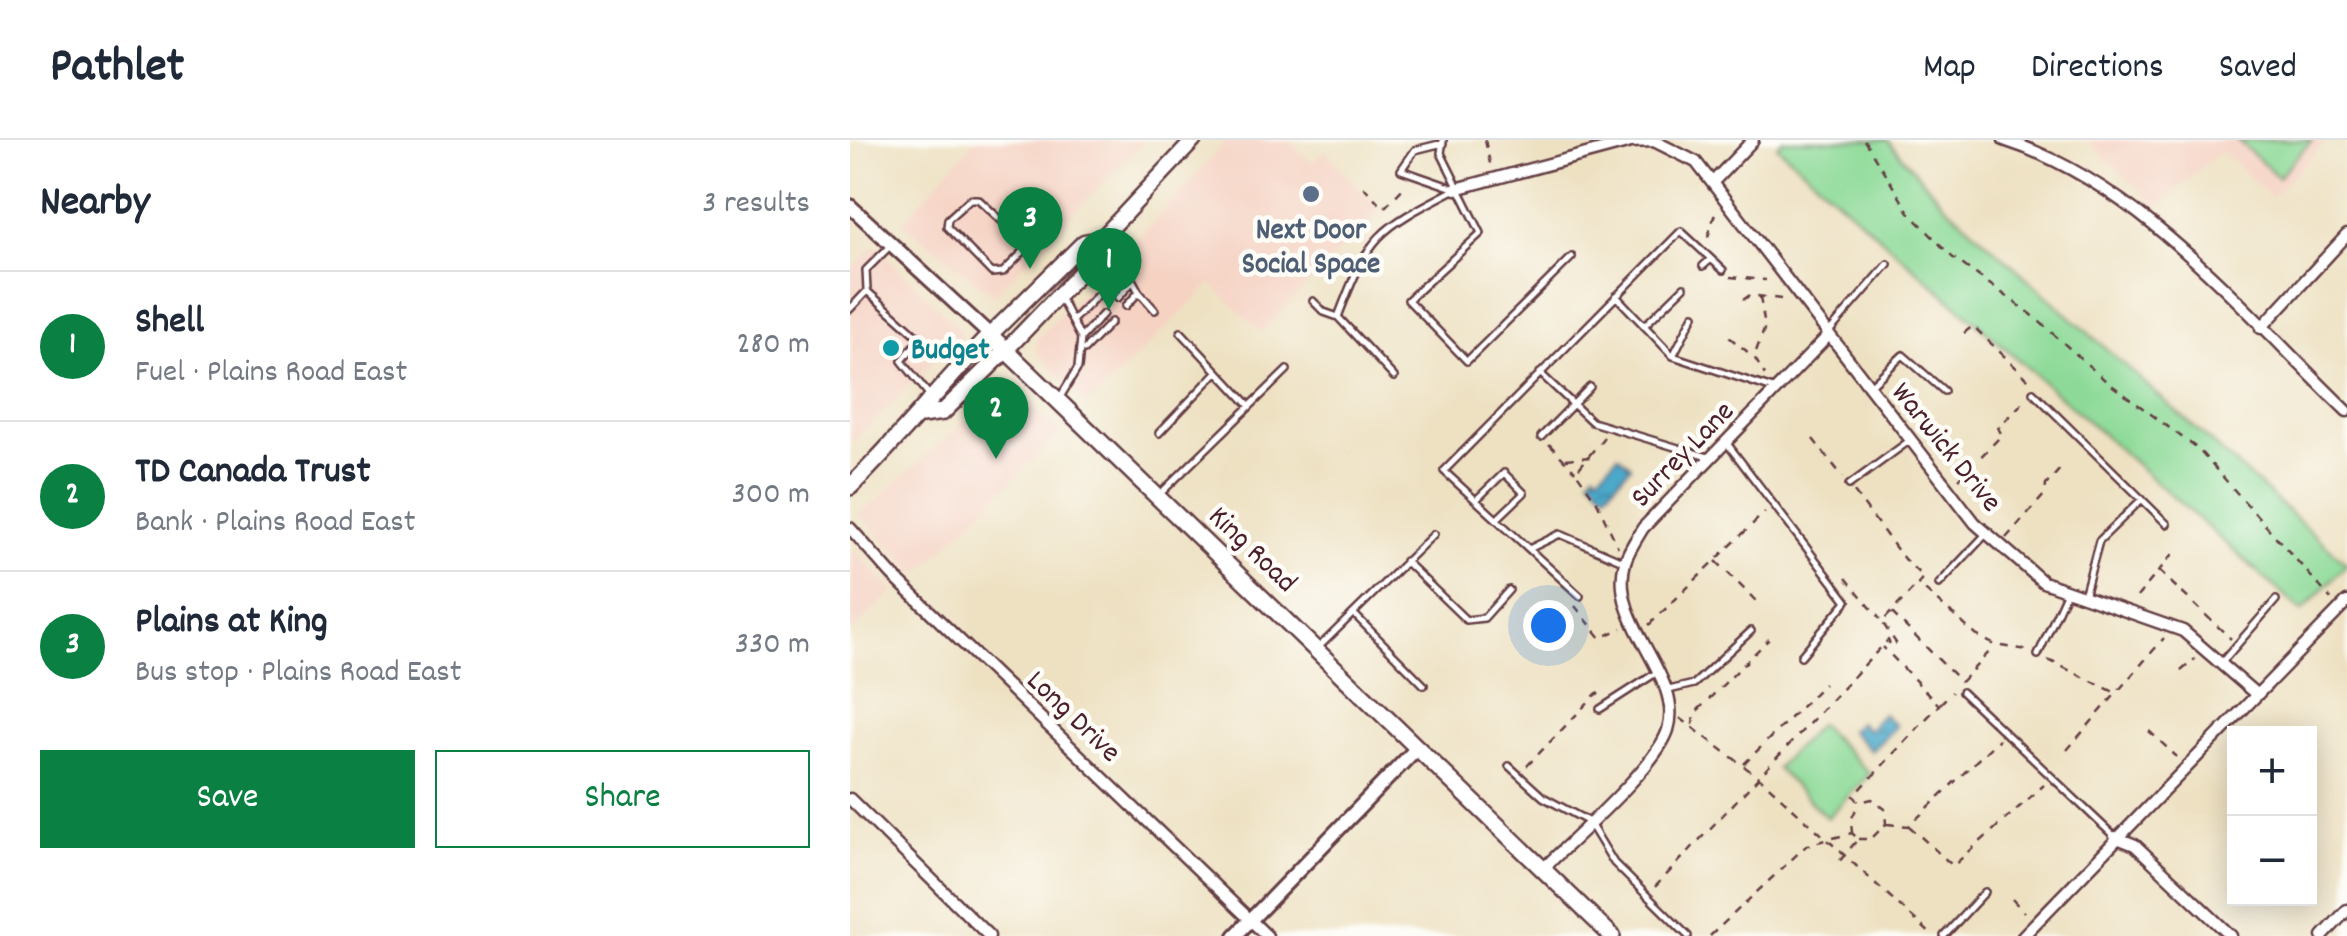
<!DOCTYPE html>
<meta charset="utf-8">
<style>
body{margin:0;font-family:Dekko,sans-serif;background:#f2f2f3;color:#1f2937}
.controls{position:absolute;right:30px;bottom:30px;display:grid;overflow:hidden;border-radius:0px;box-shadow:0 5px 25px #0003}
.controls button{width:90px;height:90px;display:grid;place-items:center;padding:0;border:0;border-bottom:2px solid #e0e1e3;background:#fff;color:#1f2937;font:50px sans-serif}
.you{position:absolute;left:698px;top:485px;width:35px;height:35px;margin:-25px;border:8px solid #fff;border-radius:50%;background:#1a73e8;box-shadow:0 0 0 15px #1a73e833}
.badge{display:grid;place-items:center;width:65px;height:65px;border-radius:50%;background:#0b8043;color:#fff;font-size:32px;font-weight:700}
.pin{position:absolute;translate:-50% -82px;filter:drop-shadow(0 2px 5px #0008)}
.pin::after{content:'';position:absolute;top:52px;width:35px;height:30px;background:inherit;clip-path:polygon(0 0,100% 0,50% 100%)}
.list{margin:0;padding:0;list-style:none}
h2{display:flex;justify-content:space-between;align-items:center;height:130px;margin:0;padding:0 40px;font-size:42px}
h2 small{font-size:32px;font-weight:400;color:#747a83}
.list li{display:grid;grid-template-columns:65px 1fr auto;gap:30px;align-items:center;box-sizing:border-box;height:150px;padding:0 40px;border-top:2px solid #e0e1e3}
.list b{display:block;font-size:38px;white-space:nowrap}
.list p{margin:0;font-size:32px;white-space:nowrap;color:#747a83}
.list em{font-size:32px;font-style:normal;color:#747a83}
.actions{display:flex;gap:20px;padding:30px 40px}
.actions a{flex:1;padding:22px 0;border:2px solid #0b8043;border-radius:0px;text-align:center;font-size:35px;color:#0b8043}
.actions .main{background:#0b8043;color:#fff}
.map{position:relative;flex:none;width:1497px;height:796px;overflow:hidden}
header{display:flex;align-items:center;gap:60px;box-sizing:border-box;height:140px;padding:0 50px;background:#fff;border-bottom:2px solid #e0e1e3}
header strong{font-size:48px}
nav{display:flex;gap:55px;margin-inline-start:auto;font-size:35px}
main{display:flex}
aside{flex:1;background:#fff}
.map>svg:first-child{display:block}
.built{fill:#f5d2c2}
.green{fill:#8dda98;stroke:#6c7c62;stroke-width:2.5}
.water{fill:url(#water-ripples);stroke:#4a647a;stroke-width:2.5}
.lines{fill:none;stroke-linecap:round;stroke-linejoin:round}
.service-casing{stroke:#633c42;stroke-width:10}
.minor-casing{stroke:#633c42;stroke-width:15}
.tertiary-casing{stroke:#633c42;stroke-width:18}
.secondary-casing{stroke:#633c42;stroke-width:19}
.primary-casing{stroke:#633c42;stroke-width:20}
.path{stroke:#633c42;stroke-width:2.5;stroke-dasharray:8 8;stroke-linecap:butt}
.service{stroke:#fff;stroke-width:5}
.minor{stroke:#fff;stroke-width:10}
.tertiary{stroke:#fff;stroke-width:12}
.secondary{stroke:#fff;stroke-width:14}
.primary{stroke:#fff;stroke-width:15}
.service-dot{fill:#5c6f8a;stroke:#fdfcf7;stroke-width:4}
.culture-dot{fill:#0f9aa8;stroke:#fdfcf7;stroke-width:4}
.labels{text-anchor:middle;stroke-width:9;stroke-linejoin:round;paint-order:stroke}
.service-label{font-size:30px;font-weight:bold;fill:#4e5e75;stroke:#fdfcf7}
.culture-label{font-size:30px;font-weight:bold;fill:#0d838f;stroke:#fdfcf7;text-anchor:start}
.street-label{font-size:30px;fill:#4a1f2b;stroke:#fdfcf7}
</style>
<header>
<strong>Pathlet</strong>
<nav><a>Map</a><a>Directions</a><a>Saved</a></nav>
</header>
<main>
<aside>
<h2>Nearby<small>3 results</small></h2>
<ul class="list">
<li><span class="badge">1</span><div><b>Shell</b><p>Fuel · Plains Road East</p></div><em>280 m</em></li>
<li><span class="badge">2</span><div><b>TD Canada Trust</b><p>Bank · Plains Road East</p></div><em>300 m</em></li>
<li><span class="badge">3</span><div><b>Plains at King</b><p>Bus stop · Plains Road East</p></div><em>330 m</em></li>
</ul>
<div class="actions"><a class="main">Save</a><a>Share</a></div>
</aside>
<div class="map">
<svg width="1497" height="796" viewBox="0 0 1497 796">
<defs>
<pattern id="water-ripples" width="26" height="14" patternUnits="userSpaceOnUse" patternTransform="scale(2.5)"><rect width="26" height="14" fill="#4ba9ca"/><path d="M2 4q2-2 4 0t4 0M15 11q2-2 4 0t4 0" fill="none" stroke="#4089a4"/></pattern>
</defs>
<rect width="100%" height="100%" fill="#fdfcf7"/>
<filter id="ink" filterUnits="userSpaceOnUse"><feTurbulence type="fractalNoise" baseFrequency=".01" numOctaves="2"/><feDisplacementMap in="SourceGraphic" scale="20" xChannelSelector="R" yChannelSelector="G"/><feConvolveMatrix kernelMatrix="1 2 1 2 8 2 1 2 1" color-interpolation-filters="sRGB"/></filter>
<filter id="wash" filterUnits="userSpaceOnUse"><feTurbulence type="fractalNoise" baseFrequency=".0048" numOctaves="4" result="noise"/><feDisplacementMap in="SourceGraphic" scale="40" xChannelSelector="R" yChannelSelector="G"/><feGaussianBlur stdDeviation="2.25" result="paint"/><feColorMatrix in="noise" values="0 0 0 0 0 0 0 0 0 0 0 0 0 0 0 0 0 1.4 0 .05"/><feComposite in="paint" operator="in"/></filter>
<g filter="url(#wash)">
<rect width="100%" height="100%" fill="#eee1c2"/>
<path class="built" d="M125 0H295L144 155 52 82Z
M377 0H439L462 23 474 10 530 70 411 192 361 144 238 265 187 213V198L301 85Z
M1236 0H1477L1421 58 1371 10 1308 67Z
M26 105 112 192 0 305V131Z
M183 266 211 292 68 434 10 375 120 276Z
M0 407 44 451 0 493Z"/>
<path class="green" d="M932 0H1037L1093 63 1497 424 1452 471 927 6Z
M1387 0H1462L1428 37Z
M969 584 1020 634 977 678 926 628Z"/>
<path class="water" d="M768 315 781 326 756 353 740 338 745 332 749 335Z
M1033 574 1046 586 1021 611 1000 591 1009 582 1018 590Z"/>
</g>
<g filter="url(#ink)">
<g class="lines">
<g class="service-casing">
<path id="service" d="M593 0 591 13 631 93 558 160 617 221 722 117
M593 3 565 10 551 30 603 48
M172 71 162 82H153L128 59H120L98 79 97 87 142 133 153 132 194 91
M258 96 283 141 268 158
M853 126 861 119
M17 150 16 130 40 106
M289 152 305 170
M766 156 823 216 926 250
M210 158 231 198 253 174
M463 161 474 172 488 177
M276 166 289 152 283 141
M0 169 17 151 70 198 52 221 80 256
M222 181 275 127
M794 186 834 147
M331 192 399 265
M978 193 1038 124
M234 210 261 182
M823 216 844 175
M690 233 742 282 858 317
M544 237 488 177C520 93 527 90 606 49
M1018 248 1053 215 1094 251
M1183 252 1317 384
M209 259 228 228 231 198
M309 293 367 232
M691 297 740 247
M876 302 997 461 951 516
M999 345 1059 301
M310 354 437 230
M626 360 654 333 674 353 647 379
M679 409 710 394 775 422
M555 421 616 480 634 478 659 450
M1089 444 1137 393
M730 456 594 331 831 91 873 130
M1234 456 1249 401 1292 359
M504 474 574 545
M468 508 584 394
M1188 515 1217 451
M1372 522 1426 460
M819 550 844 544 901 491
M1112 552 1265 697
M750 569 806 533
M659 626 693 657 739 682 764 723 838 796
M1094 796 1135 752"/>
</g>
<g class="minor-casing">
<path id="minor" d="M1154 0C1292 44 1395 173 1497 271
M863 42 903 0
M606 49 781 2 804 1 846 22 1125 383 1193 442 1333 491 1407 555
M1411 188 1497 95
M0 388 42 435 417 796
M0 659 139 796
M1265 697 1285 705 1381 796
M694 728C724 698 806 627 818 590 835 536 758 484 775 422 778 411 787 398 793 388L977 197
M1173 796 1497 462
M1473 796 1497 770"/>
</g>
<g class="tertiary-casing">
<path id="tertiary" d="M0 66 140 195
M385 796 567 608"/>
</g>
<g class="secondary-casing">
<path id="secondary" d="M140 195 234 102 251 99
M156 210 247 115 251 99 344 0"/>
</g>
<g class="primary-casing">
<path id="primary" d="M72 275 93 272 156 210
M0 347C50 298 91 245 140 195L762 796"/>
</g>
<path class="path" d="M635 0 641 28
M1014 0 1059 72 1102 117 1181 174 1256 241 1348 309 1481 459
M513 46 534 68 557 44
M858 97 865 73
M880 137 916 140
M910 157 915 187 904 217 915 235
M893 160 900 155 931 159
M1114 193 1123 186 1181 242
M879 197 904 217
M754 297 726 332 747 362 768 407
M963 299 993 337
M699 304 725 331
M716 319 741 317
M1109 339 1152 295 1148 288 1177 258
M1004 352 1054 419 1073 437 1068 444 1126 495 1145 505 1178 510
M1156 398 1195 354 1196 345 1210 329
M866 421 907 462
M1309 431 1381 499
M996 438 1030 479
M1287 457 1328 408
M725 466 751 498 772 488
M1042 473 1111 542
M799 485 915 372
M1198 520 1264 552
M1331 531 1345 519
M1111 542 1143 508
M1090 564 1102 552
M830 578 911 639 1083 796
M843 585 844 574 919 499
M1299 591 1327 617
M1217 610 1314 498
M894 624 974 544
M677 626 747 553 751 557
M1037 684 1059 686 1149 599
M1059 686 1103 726 1194 645
M1002 693 1001 680 1009 663
M1008 699H1021L1036 684 1035 669 1022 659 1009 662 1004 656 1089 565 1033 507
M805 747 1038 500 1041 507 1046 503 1032 482 1068 444
M1162 759 1174 772
M860 796 957 705 1002 693 1008 699 988 723"/>
<use href="#service" class="service"/>
<use href="#minor" class="minor"/>
<use href="#tertiary" class="tertiary"/>
<use href="#secondary" class="secondary"/>
<use href="#primary" class="primary"/>
</g>
</g>
<circle class="service-dot" cx="461" cy="54" r="10"/>
<circle class="culture-dot" cx="41" cy="208" r="10"/>
<g class="labels">
<g class="service-label">
<text x="461" y="98">Next Door<tspan x="461" dy="34">Social Space</tspan></text>
</g>
<g class="culture-label">
<text x="61" y="218">Budget</text>
</g>
<g class="street-label">
<text transform="translate(1098 306) rotate(51)" y="10">Warwick Drive</text>
<text transform="translate(831 313) rotate(-46)" y="10">Surrey Lane</text>
<text transform="translate(404 408) rotate(44)" y="10">King Road</text>
<text transform="translate(225 575) rotate(44)" y="10">Long Drive</text>
</g>
</g>
</svg>
<div class="controls">
<button>+</button>
<button>−</button>
</div>
<div class="you"></div>
<div class="pin badge" style="left:259px;top:170px">1</div>
<div class="pin badge" style="left:146px;top:319px">2</div>
<div class="pin badge" style="left:180px;top:129px">3</div>
</div>
</main>
